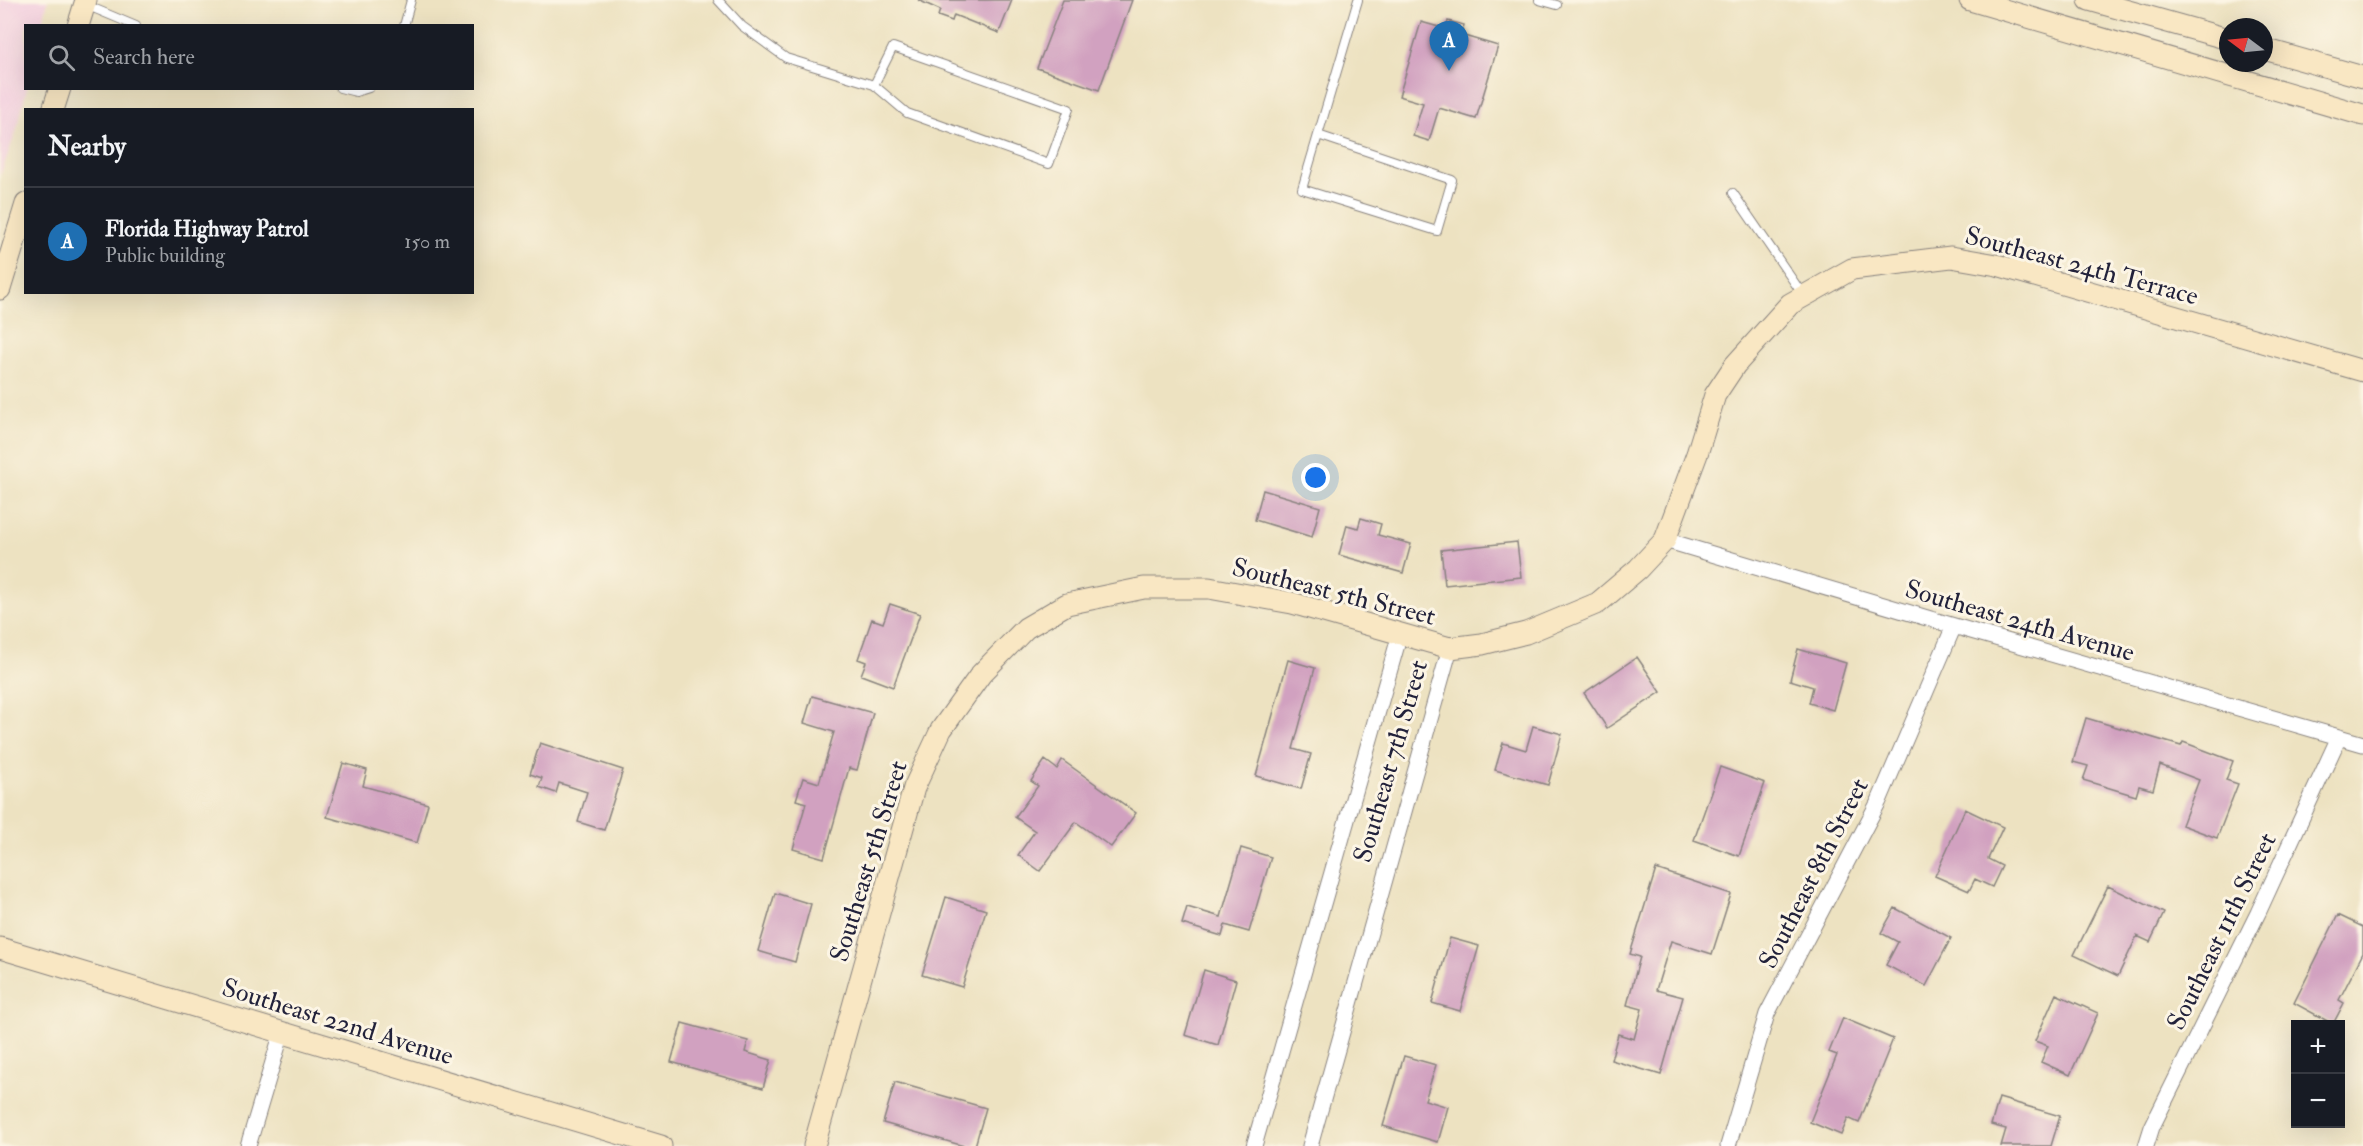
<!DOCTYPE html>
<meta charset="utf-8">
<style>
body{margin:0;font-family:"IM FELL Double Pica",serif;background:#20242c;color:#f1f3f6}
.controls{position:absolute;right:18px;bottom:18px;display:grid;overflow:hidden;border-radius:0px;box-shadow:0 6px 24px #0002}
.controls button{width:54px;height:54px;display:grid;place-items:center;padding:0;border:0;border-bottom:2px solid #363941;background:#171b24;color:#f1f3f6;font:30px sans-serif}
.compass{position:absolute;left:2219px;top:18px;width:54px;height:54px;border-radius:50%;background:#171b24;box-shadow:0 6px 24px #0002;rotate:286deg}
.you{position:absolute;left:1316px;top:478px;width:21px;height:21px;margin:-15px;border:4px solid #fff;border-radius:50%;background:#1a73e8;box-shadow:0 0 0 9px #1a73e833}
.badge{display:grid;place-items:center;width:39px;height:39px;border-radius:50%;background:#1f6fb2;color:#fff;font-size:20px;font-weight:700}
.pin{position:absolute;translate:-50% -50px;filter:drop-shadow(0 2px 3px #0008)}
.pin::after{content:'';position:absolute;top:32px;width:21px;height:18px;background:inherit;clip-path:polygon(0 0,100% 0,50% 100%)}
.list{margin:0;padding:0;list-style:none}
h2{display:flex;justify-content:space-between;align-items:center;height:78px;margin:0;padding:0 24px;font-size:26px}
h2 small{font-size:20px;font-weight:400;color:#9ea1a6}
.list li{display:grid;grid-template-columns:39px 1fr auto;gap:18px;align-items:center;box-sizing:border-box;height:108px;padding:0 24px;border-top:2px solid #363941}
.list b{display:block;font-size:22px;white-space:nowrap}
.list p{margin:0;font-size:20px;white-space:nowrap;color:#9ea1a6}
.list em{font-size:20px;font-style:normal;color:#9ea1a6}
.icon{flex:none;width:33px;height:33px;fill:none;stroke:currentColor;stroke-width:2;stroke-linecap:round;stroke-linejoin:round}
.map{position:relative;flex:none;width:2363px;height:1146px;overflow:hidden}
.search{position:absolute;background:#171b24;box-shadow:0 6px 24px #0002;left:24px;top:24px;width:450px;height:66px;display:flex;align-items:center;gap:15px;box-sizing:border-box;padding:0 21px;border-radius:0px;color:#9ea1a6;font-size:22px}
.panel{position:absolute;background:#171b24;box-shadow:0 6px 24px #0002;left:24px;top:108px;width:450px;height:186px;border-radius:0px}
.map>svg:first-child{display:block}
.built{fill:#f3cfdf}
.building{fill:#d1a1c0}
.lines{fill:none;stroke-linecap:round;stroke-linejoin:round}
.lane-casing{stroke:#88827e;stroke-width:10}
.street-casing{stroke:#88827e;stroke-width:17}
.secondary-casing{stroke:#88827e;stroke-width:23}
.lane{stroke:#fff;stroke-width:8}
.street{stroke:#fff;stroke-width:15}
.secondary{stroke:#f9e7c3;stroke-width:21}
.labels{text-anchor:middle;stroke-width:6;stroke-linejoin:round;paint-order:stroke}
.street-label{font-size:26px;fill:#22223b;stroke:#fcf5e5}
</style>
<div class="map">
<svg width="2363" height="1146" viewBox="0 0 2363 1146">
<rect width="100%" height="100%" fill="#fcf5e5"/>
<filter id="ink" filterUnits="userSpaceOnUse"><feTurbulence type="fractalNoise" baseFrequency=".0167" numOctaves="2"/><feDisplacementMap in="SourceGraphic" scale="12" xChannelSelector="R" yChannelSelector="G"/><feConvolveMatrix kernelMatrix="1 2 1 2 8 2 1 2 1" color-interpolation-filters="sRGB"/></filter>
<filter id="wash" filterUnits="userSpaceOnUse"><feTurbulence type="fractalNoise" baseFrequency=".008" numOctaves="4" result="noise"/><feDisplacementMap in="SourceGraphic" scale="24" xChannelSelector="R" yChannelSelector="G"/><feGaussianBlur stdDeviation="1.35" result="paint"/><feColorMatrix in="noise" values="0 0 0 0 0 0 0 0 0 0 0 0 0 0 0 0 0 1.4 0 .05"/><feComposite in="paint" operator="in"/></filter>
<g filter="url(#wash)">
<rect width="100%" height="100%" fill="#ede2c1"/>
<path class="built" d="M0 0H48L42 25 26 26 27 89 16 132 0 176Z"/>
<g id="blocks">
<path class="building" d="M918 0H1012L999 33 954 15 952 21 938 16 940 10Z
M1063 0H1132L1099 90 1037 68Z
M1448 21 1464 25 1461 35 1498 46 1476 119 1439 108 1429 141 1413 136 1423 103 1399 96 1421 22 1446 29Z
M1263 490 1320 507 1312 537 1255 520Z
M1361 518 1381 524 1378 535 1411 544 1403 573 1339 555 1347 525 1358 528Z
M1517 542 1521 577 1445 585 1441 550Z
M890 604 920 614 893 687 861 675 866 662 858 659 872 619 883 623Z
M1798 649 1846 663 1833 710 1809 703 1813 687 1790 680Z
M1637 657 1661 692 1607 728 1584 693Z
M1288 660 1315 668 1293 749 1311 754 1301 789 1256 776Z
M812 696 873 713 857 770 849 768 824 858 793 849 806 803 796 800 803 778 819 783 834 732 804 723Z
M2086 718 2181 746 2183 742 2233 761 2226 780 2238 784 2217 838 2182 825 2199 780 2160 765 2153 790 2139 786 2136 796 2083 780 2088 766 2073 762Z
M1533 726 1562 734 1548 785 1495 770 1503 743 1526 750Z
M540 743 623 770 604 830 578 822 587 792 559 783 556 793 539 787 542 778 530 774Z
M1045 760 1057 769 1062 760 1136 813 1111 847 1076 822 1040 871 1018 855 1035 831 1015 817 1038 786 1031 781Z
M343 763 367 770 363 786 428 804 417 843 327 817Z
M1720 767 1765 783 1739 856 1694 840Z
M1965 809 2003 827 1988 859 2002 866 1992 887 1975 879 1969 891 1935 876Z
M1241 848 1271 857 1249 932 1225 925 1222 936 1182 924 1187 907 1221 917Z
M1656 869 1731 894 1712 954 1671 941 1656 990 1683 997 1661 1075 1611 1060 1618 1034 1634 1039 1642 1009 1627 1005 1640 957 1630 954Z
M2108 886 2164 913 2150 942 2137 936 2118 976 2074 955Z
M775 893 811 904 795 962 758 951Z
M946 897 986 910 962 987 922 975Z
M1895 908 1951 938 1926 986 1886 965 1898 942 1881 933Z
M2338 915 2363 927V953L2339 1000 2344 1003 2333 1024 2294 1003Z
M1450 938 1479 946 1460 1011 1432 1003Z
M1204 970 1236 980 1218 1045 1185 1035Z
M2056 994 2098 1013 2070 1075 2041 1062 2048 1046 2035 1041Z
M1843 1018 1893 1039 1859 1123 1848 1118 1841 1135 1810 1122 1837 1055 1829 1052Z
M682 1023 748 1041 745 1052 771 1060 763 1088 671 1062Z
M1404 1056 1436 1065 1425 1100 1448 1107 1438 1142 1383 1126Z
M895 1082 986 1108 975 1146H964L883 1123Z
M1999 1098 2060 1116 2051 1146H2001L2006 1129 1991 1125Z"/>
</g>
</g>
<g filter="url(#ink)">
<use href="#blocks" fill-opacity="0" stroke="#88827e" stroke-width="1.5"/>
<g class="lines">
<g class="lane-casing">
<path id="lane" d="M718 0 742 26 786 58 874 85 907 113 1049 164 1069 109 893 47 874 85
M1539 0 1557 5
M86 5 136 26
M404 26 411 0
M340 88 356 92 369 88
M1318 135 1452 180 1437 231 1302 189 1358 0
M1733 193 1803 295"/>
</g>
<g class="street-casing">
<path id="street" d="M1665 540 1954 626 2363 744
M248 1146 282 1032
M1254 1146 1400 634
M1310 1146 1450 648
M1728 1146 1767 1014 1879 801 1954 626
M2146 1146 2152 1127 2258 913 2339 737"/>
</g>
<g class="secondary-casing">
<path id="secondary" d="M1970 0 2363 115
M2089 0 2228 39
M78 26 86 0
M2264 49 2363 77
M53 110 60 88
M0 289 26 204
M0 948 661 1146
M814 1146 914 788 941 730 981 674 1026 628 1067 604 1144 588H1209L1292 603 1450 648 1482 644 1526 633 1598 603 1638 569 1665 540 1697 454 1715 395 1735 365 1790 304 1852 269 1951 257 1997 265 2363 371"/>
</g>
<use href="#lane" class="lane"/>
<use href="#street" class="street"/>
<use href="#secondary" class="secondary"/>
</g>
</g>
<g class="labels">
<g class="street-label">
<text transform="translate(2082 265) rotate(15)" y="9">Southeast 24th Terrace</text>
<text transform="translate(1334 591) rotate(14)" y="9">Southeast 5th Street</text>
<text transform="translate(2020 620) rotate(16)" y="9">Southeast 24th Avenue</text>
<text transform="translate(1390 761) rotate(-74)" y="9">Southeast 7th Street</text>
<text transform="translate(868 861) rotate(-73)" y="9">Southeast 5th Street</text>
<text transform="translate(1813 873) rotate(-63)" y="9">Southeast 8th Street</text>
<text transform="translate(2221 931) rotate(-64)" y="9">Southeast 11th Street</text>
<text transform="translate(338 1021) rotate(17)" y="9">Southeast 22nd Avenue</text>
</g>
</g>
</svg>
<div class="controls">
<button>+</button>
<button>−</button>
</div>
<svg class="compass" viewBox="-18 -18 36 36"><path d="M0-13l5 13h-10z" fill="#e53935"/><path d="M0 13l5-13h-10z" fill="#9ea1a6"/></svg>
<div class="you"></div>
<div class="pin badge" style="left:1449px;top:71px">A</div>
<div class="search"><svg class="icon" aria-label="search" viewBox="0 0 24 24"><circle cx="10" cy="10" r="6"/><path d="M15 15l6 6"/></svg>Search here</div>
<section class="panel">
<h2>Nearby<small></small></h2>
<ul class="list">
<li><span class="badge">A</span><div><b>Florida Highway Patrol</b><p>Public building</p></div><em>150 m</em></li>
</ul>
</section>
</div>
